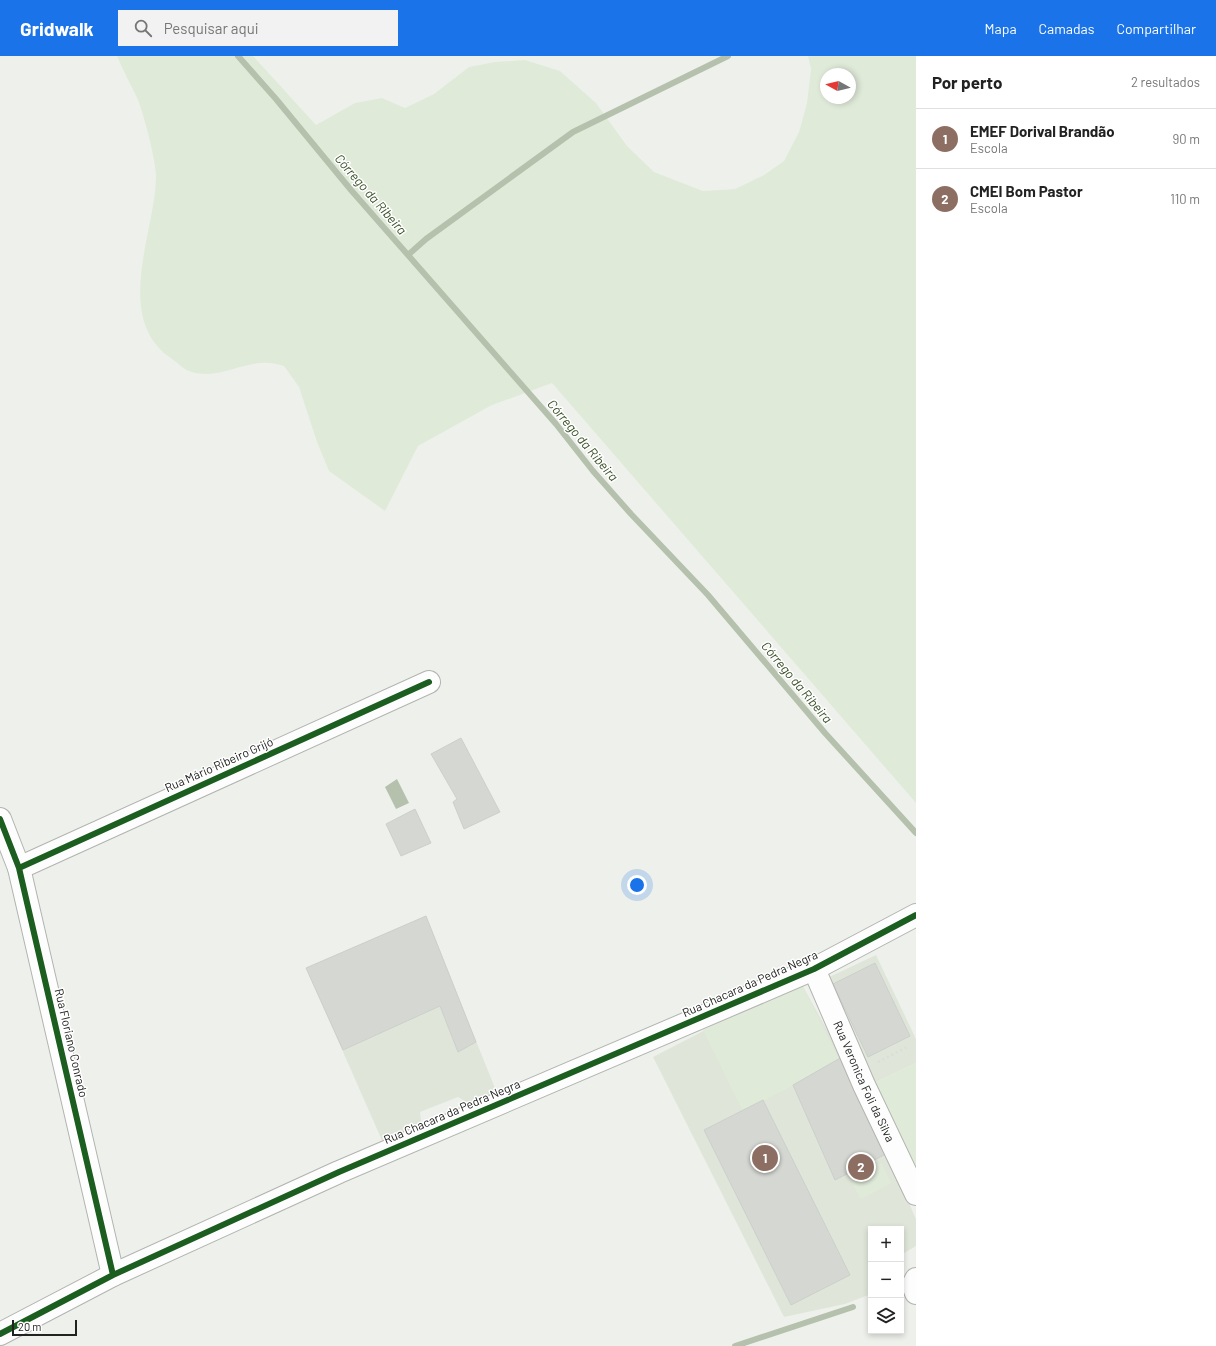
<!DOCTYPE html>
<html lang="pt">
<meta charset="utf-8">
<style>
body{margin:0;font-family:Barlow,sans-serif;background:#f2f2f2;color:#222}
.controls{position:absolute;right:12px;bottom:12px;display:grid;overflow:hidden;border-radius:0px;box-shadow:0 2px 6px #0003}
.controls button{width:36px;height:36px;display:grid;place-items:center;padding:0;border:0;border-bottom:1px solid #e0e0e0;background:#fff;color:#222;font:20px sans-serif}
.compass{position:absolute;left:820px;top:12px;width:36px;height:36px;border-radius:50%;background:#fff;box-shadow:0 2px 6px #0003;rotate:278deg}
.scale{position:absolute;left:12px;bottom:10px;width:65px;box-sizing:border-box;padding-left:4px;border:2px solid #20231f;border-top:0;font-size:11px;line-height:14px;white-space:nowrap;color:#20231f;-webkit-text-stroke:3px #fff;paint-order:stroke}
.you{position:absolute;left:637px;top:829px;width:14px;height:14px;margin:-10px;border:3px solid #fff;border-radius:50%;background:#1a73e8;box-shadow:0 0 0 6px #1a73e833}
.badge{display:grid;place-items:center;width:26px;height:26px;border-radius:50%;background:#1a73e8;color:#fff;font-size:13px;font-weight:700}
.pin{position:absolute;translate:-50% -50%;border:2px solid #fff;box-shadow:0 1px 4px #0006}
.list{margin:0;padding:0;list-style:none}
h2{display:flex;justify-content:space-between;align-items:center;height:52px;margin:0;padding:0 16px;font-size:17px}
h2 small{font-size:13px;font-weight:400;color:#767676}
.list li{display:grid;grid-template-columns:26px 1fr auto;gap:12px;align-items:center;box-sizing:border-box;height:60px;padding:0 16px;border-top:1px solid #e0e0e0}
.list b{display:block;font-size:15px;white-space:nowrap}
.list p{margin:0;font-size:13px;white-space:nowrap;color:#767676}
.list em{font-size:13px;font-style:normal;color:#767676}
.icon{flex:none;width:22px;height:22px;fill:none;stroke:currentColor;stroke-width:2;stroke-linecap:round;stroke-linejoin:round}
.map{position:relative;flex:none;width:916px;height:1290px;overflow:hidden}
header{display:flex;align-items:center;gap:24px;box-sizing:border-box;height:56px;padding:0 20px;background:#1a73e8;color:#fff}
header strong{font-size:19px}
nav{display:flex;gap:22px;margin-inline-start:auto;font-size:14px}
.search{width:280px;height:36px;background:#f2f2f2;display:flex;align-items:center;gap:10px;box-sizing:border-box;padding:0 14px;border-radius:0px;color:#767676;font-size:15px}
main{display:flex}
aside{flex:1;background:#fff}
.map>svg:first-child{display:block}
.built{fill:#dfe6d9}
.green{fill:#e0ead9;fill-rule:evenodd}
.water{fill:#b5c1ac}
.lines{fill:none;stroke-linecap:round;stroke-linejoin:round}
.stream{stroke:#b5c1ac;stroke-width:6}
.building{fill:#d5d7d2;stroke:#cccfca}
.minor-casing{stroke:#b2b4b0;stroke-width:24}
.path{stroke:#dbddda;stroke-width:2.5;stroke-dasharray:2 3;stroke-linecap:butt}
.minor{stroke:#fcfdfc;stroke-width:22}
.cycleway-casing{stroke:#fff;stroke-width:8}
.cycleway{stroke:#1b5e20;stroke-width:6}
.labels{text-anchor:middle;stroke-width:3;stroke-linejoin:round;paint-order:stroke}
.street-label{font-size:12px;fill:#20231f;stroke:#fff}
.water-label{font-size:13px;font-style:italic;fill:#3a5127;stroke:#fff}
</style>
<header>
<strong>Gridwalk</strong>
<div class="search"><svg class="icon" aria-label="search" viewBox="0 0 24 24"><circle cx="10" cy="10" r="6"/><path d="M15 15l6 6"/></svg>Pesquisar aqui</div>
<nav><a>Mapa</a><a>Camadas</a><a>Compartilhar</a></nav>
</header>
<main>
<div class="map">
<svg width="916" height="1290" viewBox="0 0 916 1290">
<rect width="100%" height="100%" fill="#eef1eb"/>
<path class="built" d="M426 860 497 1037 473 1050 458 1041 420 1056 422 1072 384 1089 306 912Z
M876 899 916 983V1007L874 1027 825 923Z
M800 925 842 1001 909 1147 916 1163V1190L901 1199V1173H871V1238L845 1248 784 1261 653 1001Z"/>
<path class="green" d="M117 0H253L316 69 355 47 382 42 405 52 434 38 469 11 495 6 525 4 560 15 596 47 627 90 654 116 703 135 735 133 764 119 784 105 799 76 807 47 811 13 808 0H916V747L552 327 492 349 418 390 385 455 329 415 317 386 299 331 284 310C280 309 274 307 269 307 242 305 219 324 192 316 185 315 178 307 172 303 112 263 155 177 156 121 156 104 144 60 138 44 131 29 123 15 117 0ZM826 18H850V42H826Z
M800 925 840 1005 743 1055 703 974Z
M916 1007V1114L874 1027Z
M881 1107 891 1127 861 1143 850 1123Z"/>
<path class="water" d="M397 723 409 747 396 753 385 731Z"/>
<g class="lines">
<path class="stream" d="M238 0 276 43 351 134 556 368 593 415 631 458 708 539 825 677 916 777
M408 199 426 183 573 76 728 0
M735 1290 853 1251"/>
</g>
<path class="building" d="M461 682 500 756 464 773 453 746 457 743 431 698Z
M415 753 431 787 401 800 386 768Z
M426 860 476 986 458 996 440 950 343 994 306 912Z
M875 907 910 980 868 1001 833 928Z
M842 1001 886 1098 835 1124 793 1029Z
M763 1044 850 1219 791 1249 704 1074Z"/>
<g class="lines">
<g class="minor-casing">
<g id="minor">
<path d="M0 763 19 812 113 1219"/>
<path d="M19 812 429 626"/>
<path id="s1" d="M814 913 864 1029 916 1138"/>
<path d="M916 1223 913 1229 916 1237"/>
<path d="M0 1278 113 1219 339 1116 814 913 916 859"/>
</g>
</g>
<path class="path" d="M878 1006 909 990"/>
<use href="#minor" class="minor"/>
<g class="cycleway-casing">
<path id="cycleway" d="M0 763 19 812 113 1219
M19 812 429 626
M0 1278 113 1219 339 1116 814 913 916 859"/>
</g>
<use href="#cycleway" class="cycleway"/>
</g>
<g class="labels">
<g class="street-label">
<text transform="translate(219 709) rotate(-24)" y="4">Rua Mário Ribeiro Grijó</text>
<text transform="translate(750 928) rotate(-24)" y="4">Rua Chacara da Pedra Negra</text>
<text transform="translate(71 987) rotate(77)" y="4">Rua Floriano Conrado</text>
<text dy="4" stroke="none"><textPath href="#s1" startOffset="123">Rua Veronica Foli da Silva</textPath></text>
<text transform="translate(452 1056) rotate(-23)" y="4">Rua Chacara da Pedra Negra</text>
</g>
<g class="water-label">
<text transform="translate(371 138) rotate(49)" y="5">Córrego da Ribeira</text>
<text transform="translate(583 384) rotate(50)" y="5">Córrego da Ribeira</text>
<text transform="translate(797 626) rotate(50)" y="5">Córrego da Ribeira</text>
</g>
</g>
</svg>
<div class="controls">
<button>+</button>
<button>−</button>
<button><svg class="icon" aria-label="layers" viewBox="0 0 24 24"><path d="M12 4l9 5-9 5-9-5zM3 14l9 5 9-5"/></svg></button>
</div>
<svg class="compass" viewBox="-18 -18 36 36"><path d="M0-13l5 13h-10z" fill="#e53935"/><path d="M0 13l5-13h-10z" fill="#767676"/></svg>
<div class="scale">20 m</div>
<div class="you"></div>
<div class="pin badge" style="left:765px;top:1102px;background:#8d6e63">1</div>
<div class="pin badge" style="left:861px;top:1111px;background:#8d6e63">2</div>
</div>
<aside>
<h2>Por perto<small>2 resultados</small></h2>
<ul class="list">
<li><span class="badge" style="background:#8d6e63">1</span><div><b>EMEF Dorival Brandão</b><p>Escola</p></div><em>90 m</em></li>
<li><span class="badge" style="background:#8d6e63">2</span><div><b>CMEI Bom Pastor</b><p>Escola</p></div><em>110 m</em></li>
</ul>
</aside>
</main>
